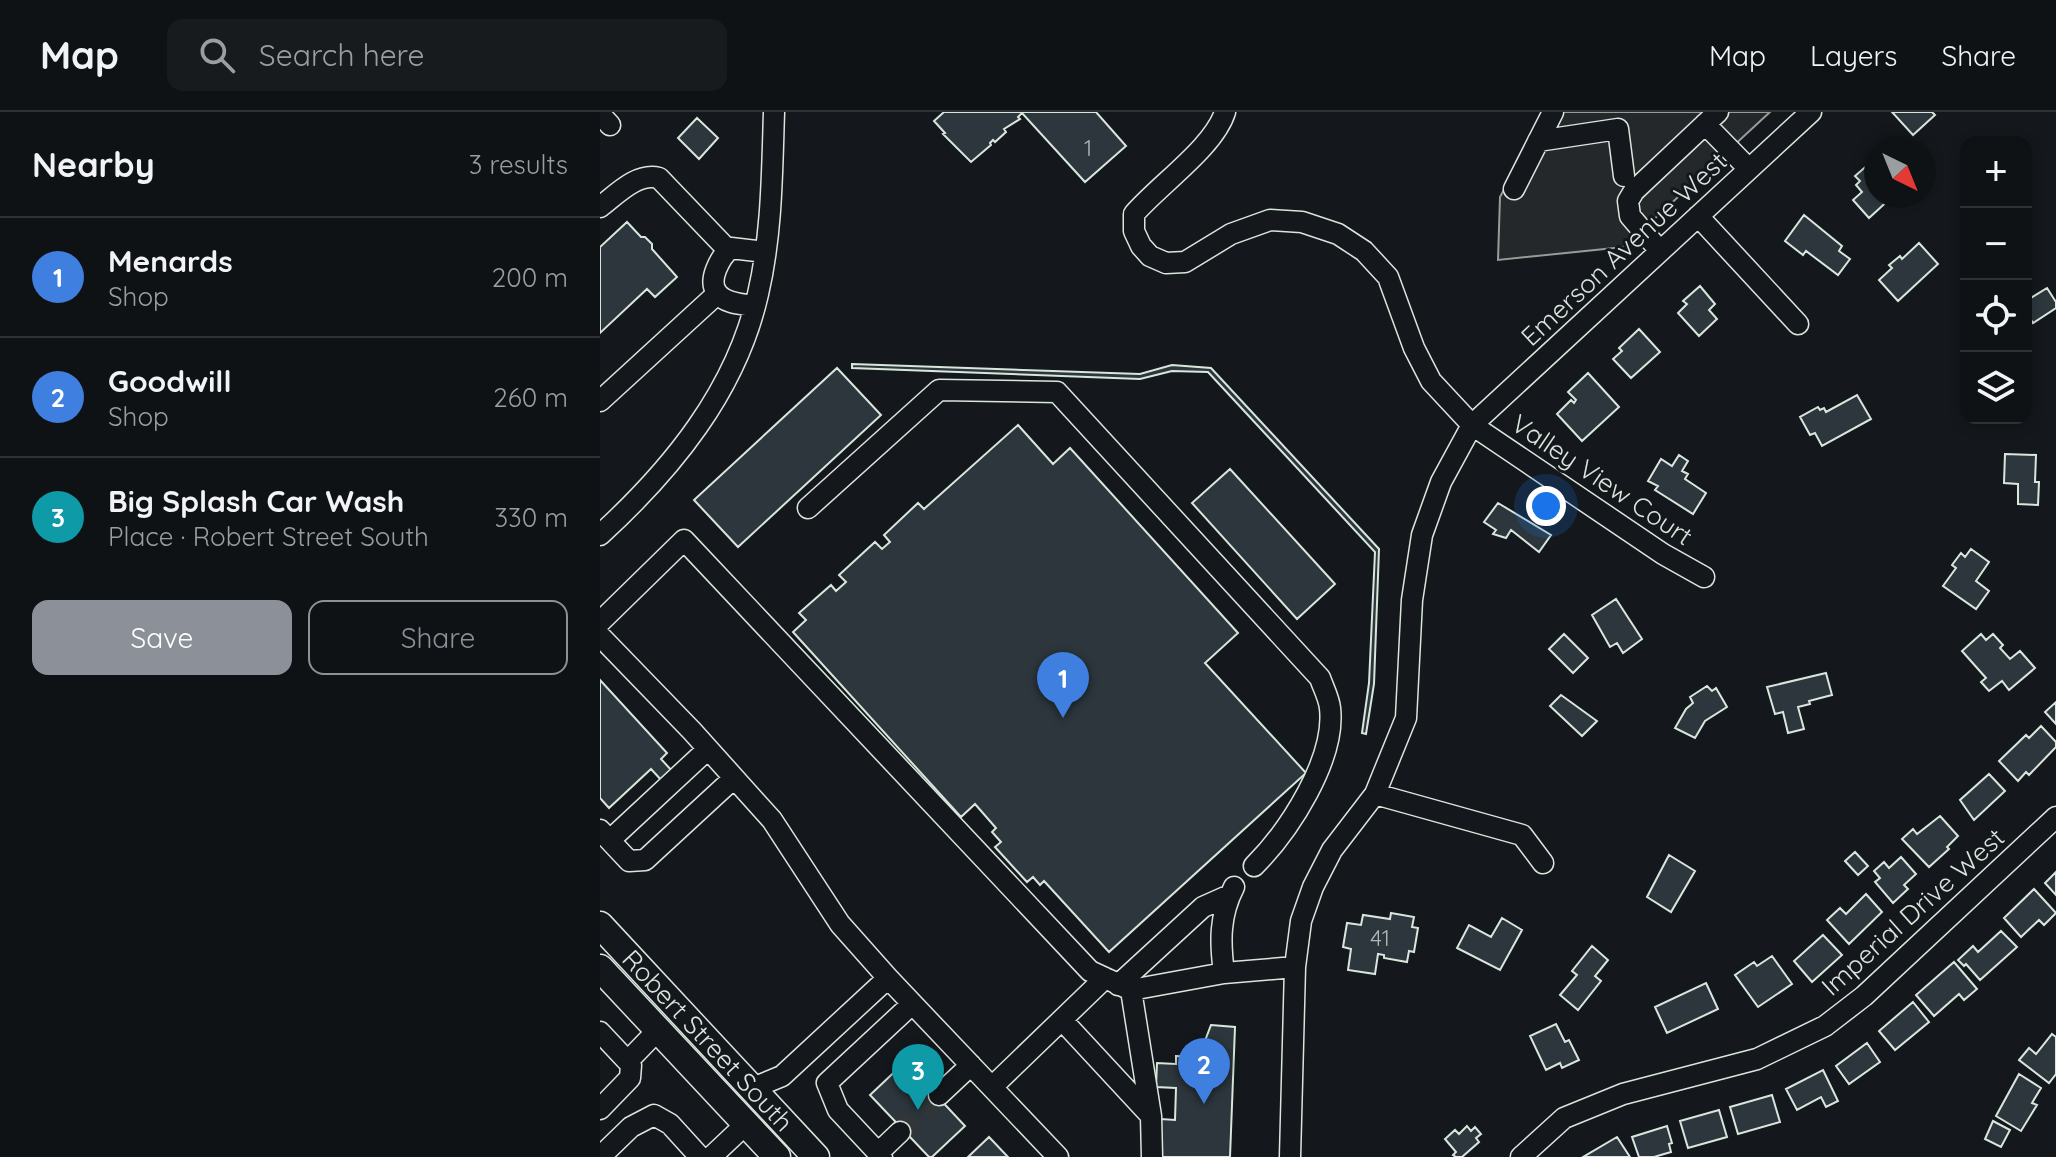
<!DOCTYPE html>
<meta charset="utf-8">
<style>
body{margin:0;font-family:Quicksand,sans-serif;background:#181b1e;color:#f1f3f6}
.controls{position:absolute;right:24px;top:24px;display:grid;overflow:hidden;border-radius:16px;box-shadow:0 4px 12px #0003}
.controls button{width:72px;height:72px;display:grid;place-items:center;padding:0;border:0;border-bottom:2px solid #2f3234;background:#0f1215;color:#f1f3f6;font:40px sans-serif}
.compass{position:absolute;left:1264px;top:24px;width:72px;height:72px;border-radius:50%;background:#0f1215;box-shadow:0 4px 12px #0003;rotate:137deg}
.you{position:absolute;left:946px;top:394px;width:28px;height:28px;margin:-20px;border:6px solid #fff;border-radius:50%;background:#1a73e8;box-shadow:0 0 0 12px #1a73e833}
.badge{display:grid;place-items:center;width:52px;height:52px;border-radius:50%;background:#8c9099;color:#fff;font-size:26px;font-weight:700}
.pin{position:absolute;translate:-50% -66px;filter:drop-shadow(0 2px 4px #0008)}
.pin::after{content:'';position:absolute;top:42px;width:28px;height:24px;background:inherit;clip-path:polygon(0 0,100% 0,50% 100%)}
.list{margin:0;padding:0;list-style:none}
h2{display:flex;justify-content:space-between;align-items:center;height:104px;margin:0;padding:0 32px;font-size:34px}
h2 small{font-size:26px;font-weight:400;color:#9b9ea0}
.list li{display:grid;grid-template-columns:52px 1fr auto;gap:24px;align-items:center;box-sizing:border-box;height:120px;padding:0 32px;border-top:2px solid #2f3234}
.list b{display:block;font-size:30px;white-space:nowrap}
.list p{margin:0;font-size:26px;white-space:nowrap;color:#9b9ea0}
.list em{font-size:26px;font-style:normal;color:#9b9ea0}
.actions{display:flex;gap:16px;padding:24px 32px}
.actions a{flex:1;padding:18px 0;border:2px solid #8c9099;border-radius:16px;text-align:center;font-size:28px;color:#8c9099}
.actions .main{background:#8c9099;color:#fff}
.icon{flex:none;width:44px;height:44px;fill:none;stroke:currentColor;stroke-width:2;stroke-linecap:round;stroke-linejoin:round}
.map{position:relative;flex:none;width:1456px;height:1045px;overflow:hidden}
header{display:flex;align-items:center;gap:48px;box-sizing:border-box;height:112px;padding:0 40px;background:#0f1215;border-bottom:2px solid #2f3234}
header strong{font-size:38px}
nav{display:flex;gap:44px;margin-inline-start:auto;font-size:28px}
.search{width:560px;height:72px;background:#181b1e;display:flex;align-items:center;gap:20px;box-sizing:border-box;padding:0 28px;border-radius:16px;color:#9b9ea0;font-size:30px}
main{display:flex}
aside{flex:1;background:#0f1215}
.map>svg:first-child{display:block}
.parking{fill:#24282b;stroke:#939e99;stroke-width:2}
.building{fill:#2c363c;stroke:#d8e6dc;stroke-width:2}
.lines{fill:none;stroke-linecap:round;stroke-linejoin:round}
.minor-tunnel{stroke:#313739;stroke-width:20;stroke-dasharray:20 10;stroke-linecap:butt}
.minor-casing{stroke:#d8e6dc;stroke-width:23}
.major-casing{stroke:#d8e6dc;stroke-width:29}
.minor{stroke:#14181c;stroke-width:20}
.major{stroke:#14181c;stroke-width:26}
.labels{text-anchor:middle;stroke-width:6;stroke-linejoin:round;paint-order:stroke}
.number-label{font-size:22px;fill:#adbab4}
.street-label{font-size:26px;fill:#d8e6dc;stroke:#14181c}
</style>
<header>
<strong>Map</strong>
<div class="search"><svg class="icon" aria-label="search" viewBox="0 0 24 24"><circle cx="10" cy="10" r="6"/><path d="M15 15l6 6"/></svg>Search here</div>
<nav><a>Map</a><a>Layers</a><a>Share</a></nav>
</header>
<main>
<aside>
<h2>Nearby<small>3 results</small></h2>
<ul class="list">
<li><span class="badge" style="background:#3f7fe0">1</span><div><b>Menards</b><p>Shop</p></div><em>200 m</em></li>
<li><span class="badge" style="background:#3f7fe0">2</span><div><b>Goodwill</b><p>Shop</p></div><em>260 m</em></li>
<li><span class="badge" style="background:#0f9aa8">3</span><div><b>Big Splash Car Wash</b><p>Place · Robert Street South</p></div><em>330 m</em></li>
</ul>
<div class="actions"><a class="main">Save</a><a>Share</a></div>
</aside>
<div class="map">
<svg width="1456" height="1045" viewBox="0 0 1456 1045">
<rect width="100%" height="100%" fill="#14181c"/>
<path class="parking" d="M946 0H1170L1024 135 898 148 900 85Z"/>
<path class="building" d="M344 0H496L526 34 485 70 422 1 418 5 420 7 404 17 406 20 395 30 393 28 390 31 391 33 371 50 343 22 345 21 334 9Z
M1292 0H1332L1335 3 1313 23Z
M97 6 118 26 99 47 78 26Z
M1271 50 1276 55V84H1293L1269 106 1253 88 1262 80 1256 73 1260 69 1255 64Z
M1204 103 1242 134 1239 139 1250 147 1238 163 1206 139 1203 143 1185 129Z
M27 110 41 125H45L52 132V137L77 165 55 185 47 177 0 221V135Z
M1319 131 1338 152 1298 189 1279 168 1292 156 1289 153 1300 144 1302 147Z
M1100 174 1115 192 1109 198 1117 207 1099 224 1078 201 1087 192 1083 189Z
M1447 176 1456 190V196L1433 211 1426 200V189Z
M1039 217 1060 240 1031 266 1013 247 1022 239 1019 236Z
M252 252 540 262 572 253 611 256 779 437 774 572 766 622 762 621 769 571 775 440 608 260 572 259 540 267 252 256Z
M237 256 281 303 138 435 94 388Z
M988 261 1019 295 982 329 957 302 971 288 974 291 976 288 968 280Z
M1257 283 1271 307 1222 334 1215 321 1210 323 1200 305 1218 295 1220 298 1224 296 1226 300Z
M418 313 453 352 470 336 638 521 605 551 706 661 509 840 444 769 440 773 433 765 427 770 395 735 401 730 392 720 396 716 375 692 361 705 193 520 206 508 199 501 231 473 236 479 246 470 239 463 275 430 282 437 290 430 284 423 318 391 324 397Z
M1405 342 1436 343 1435 370H1439L1438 393 1418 392V372L1404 371Z
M1079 343 1088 349 1082 359 1088 362 1085 367 1106 381 1093 402 1055 378 1058 374 1048 369 1061 347 1072 354Z
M630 357 735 472 697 507 592 391Z
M898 391 951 423 939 440 911 418 906 426 893 422 896 418 884 410Z
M1371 437 1389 450 1376 469 1389 479 1376 497 1343 474 1356 456 1352 453 1361 441 1365 445Z
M1016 487 1042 527 1023 541 1017 531 1010 535 992 503Z
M964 522 988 546 973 561 949 537Z
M1381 522 1386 528 1393 522 1403 533 1400 536 1410 547 1420 539 1435 556 1409 578 1402 569 1389 579 1381 570 1386 566 1362 539Z
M1226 561 1232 583 1209 589 1210 592 1198 595 1204 617 1188 621 1183 600 1175 602 1167 575Z
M0 568 67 641 61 647 73 660 63 670 51 657 9 696 0 686Z
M1107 574 1112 579 1116 576 1127 595 1105 609 1095 626 1075 616 1086 597 1093 591 1090 585Z
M961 583 997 609 982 624 950 594Z
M1456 590V612L1445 600Z
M1441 614 1456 630V635L1429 663 1426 660 1418 669 1399 649 1426 623 1429 626Z
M1389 662 1405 679 1374 708 1360 688Z
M1340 704 1358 724 1347 735 1349 737 1329 755 1302 727 1313 717 1317 722Z
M1255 740 1268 754 1258 763 1245 749Z
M1069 743 1095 759 1071 800 1047 785Z
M1301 745 1316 762 1304 773 1308 777 1293 791 1275 770 1280 766 1274 759 1284 750 1289 756Z
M1456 760V783L1445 771Z
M1434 777 1456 801 1444 813 1439 808 1421 825 1404 806Z
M1266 782 1282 800 1249 832 1227 808 1240 796 1246 802Z
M791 801 814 805 812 815 818 816 814 840 809 839 807 850 784 846V843L778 842 775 862 748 858 751 837 743 835 747 811 761 813 763 803 790 807Z
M902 806 922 818 900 858 857 836 869 813 891 825Z
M1401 819 1417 835 1380 868 1366 852 1364 854 1358 848 1373 834 1378 840Z
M1223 823 1242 843 1212 870 1194 849Z
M992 834 1008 848 995 864 1001 869 978 898 960 883 977 863 972 859Z
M1172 844 1192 872 1158 895 1135 863 1154 850 1157 854Z
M1354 850 1377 877 1364 888 1359 882 1334 904 1316 883Z
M1106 871 1118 897 1067 921 1055 895Z
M1313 890 1329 910 1295 938 1279 919Z
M956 912 965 930 969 928 979 948 962 956 960 951 946 958 930 924Z
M611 913 635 915 630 1045H559L561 1007 575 1008 576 976 556 975 557 951 576 952V944L603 945V934Z
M1452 922 1456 925V962L1449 971 1419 948 1429 936 1436 942Z
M1267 931 1280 950 1249 972 1236 954Z
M305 950 365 1014 332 1045H329L270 983Z
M1223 958 1238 989 1226 995 1221 985 1197 998 1186 977Z
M1419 962 1441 976 1432 991 1437 993 1421 1019 1396 1004Z
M1172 983 1180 1010 1138 1022 1130 995Z
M1119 998 1127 1025 1088 1036 1080 1009Z
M1393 1009 1410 1018 1401 1035 1385 1027Z
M867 1014 871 1019 875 1015 881 1022 876 1026 879 1030 862 1045H856L853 1043 856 1040 845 1027 855 1018 859 1022Z
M1067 1014 1072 1031 1069 1032 1071 1040 1054 1045H1039L1032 1025Z
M389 1025 408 1045H368Z
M1017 1025 1030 1045H983Z"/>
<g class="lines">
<path class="minor-tunnel" d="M300 1020 339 983"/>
<g class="minor-casing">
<path id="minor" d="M625 0C614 35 560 72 534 102V119L541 134 550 144 566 151 585 150 631 122 670 108 702 110 738 122 764 139 788 165 814 236 831 269 872 313 1063 442 1104 465
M0 2 10 13
M1105 12 1149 57
M938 29 1018 17 1024 64
M914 77 953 0
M0 95C16 83 37 60 59 66L128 138
M1098 104 1198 212
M1060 139 1030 104 1028 89 1034 79 1118 0
M154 194C143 192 126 192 118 182 106 169 121 144 131 136L165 140
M0 289 117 182
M208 396 339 278 457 280 720 566C723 575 729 586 730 596 736 647 689 719 654 754
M0 423C72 357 136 279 158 182 172 122 172 61 174 0
M0 510 84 428 490 859 531 878 624 861 695 855
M0 524 92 619 172 708 240 812 288 866
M775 682 922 723 943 751
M0 718 29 749 45 748 134 666
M10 728 108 637
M624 861C620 831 619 804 634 775
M518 873 603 795 630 783
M531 878 551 1004
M462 908 551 1004 552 1045
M0 920 31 953 30 966 0 997
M28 949 58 918
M392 975 505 866
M153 976 182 964 288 866 458 1045
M339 983 371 953
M278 1041 300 1020
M0 1045 31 1015 54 1003 70 1012 100 1045
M111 1045 146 1012
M282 1045 238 998 227 971 312 892
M690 1045 695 855 701 809 713 775 732 738 775 682 806 606 812 488 822 423 841 370 872 313 1211 0
M921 1045 964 1006 1023 982 1157 947 1225 914 1264 884 1456 705"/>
</g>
<g class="major-casing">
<g id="major">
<path id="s1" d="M0 813 216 1045"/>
<path d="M0 856 177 1045"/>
</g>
</g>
<use href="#minor" class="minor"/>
<use href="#major" class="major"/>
</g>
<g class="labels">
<g class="number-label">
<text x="488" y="44">1</text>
<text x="780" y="834">41</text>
</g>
<g class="street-label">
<text transform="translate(1024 137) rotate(-43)" y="9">Emerson Avenue West</text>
<text transform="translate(1002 368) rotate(34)" y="9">Valley View Court</text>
<text transform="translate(1313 800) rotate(-42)" y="9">Imperial Drive West</text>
<text dy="9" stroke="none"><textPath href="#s1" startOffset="158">Robert Street South</textPath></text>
</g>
</g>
</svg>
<div class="controls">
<button>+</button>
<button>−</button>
<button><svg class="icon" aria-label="locate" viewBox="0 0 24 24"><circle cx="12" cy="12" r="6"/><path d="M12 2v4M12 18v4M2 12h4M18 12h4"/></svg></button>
<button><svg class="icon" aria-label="layers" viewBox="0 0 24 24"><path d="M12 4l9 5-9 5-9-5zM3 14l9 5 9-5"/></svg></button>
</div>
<svg class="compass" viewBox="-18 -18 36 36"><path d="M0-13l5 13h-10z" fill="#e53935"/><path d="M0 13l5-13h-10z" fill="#9b9ea0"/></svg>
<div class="you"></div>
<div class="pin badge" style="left:463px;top:606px;background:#3f7fe0">1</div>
<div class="pin badge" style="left:604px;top:992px;background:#3f7fe0">2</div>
<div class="pin badge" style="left:318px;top:998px;background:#0f9aa8">3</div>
</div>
</main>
